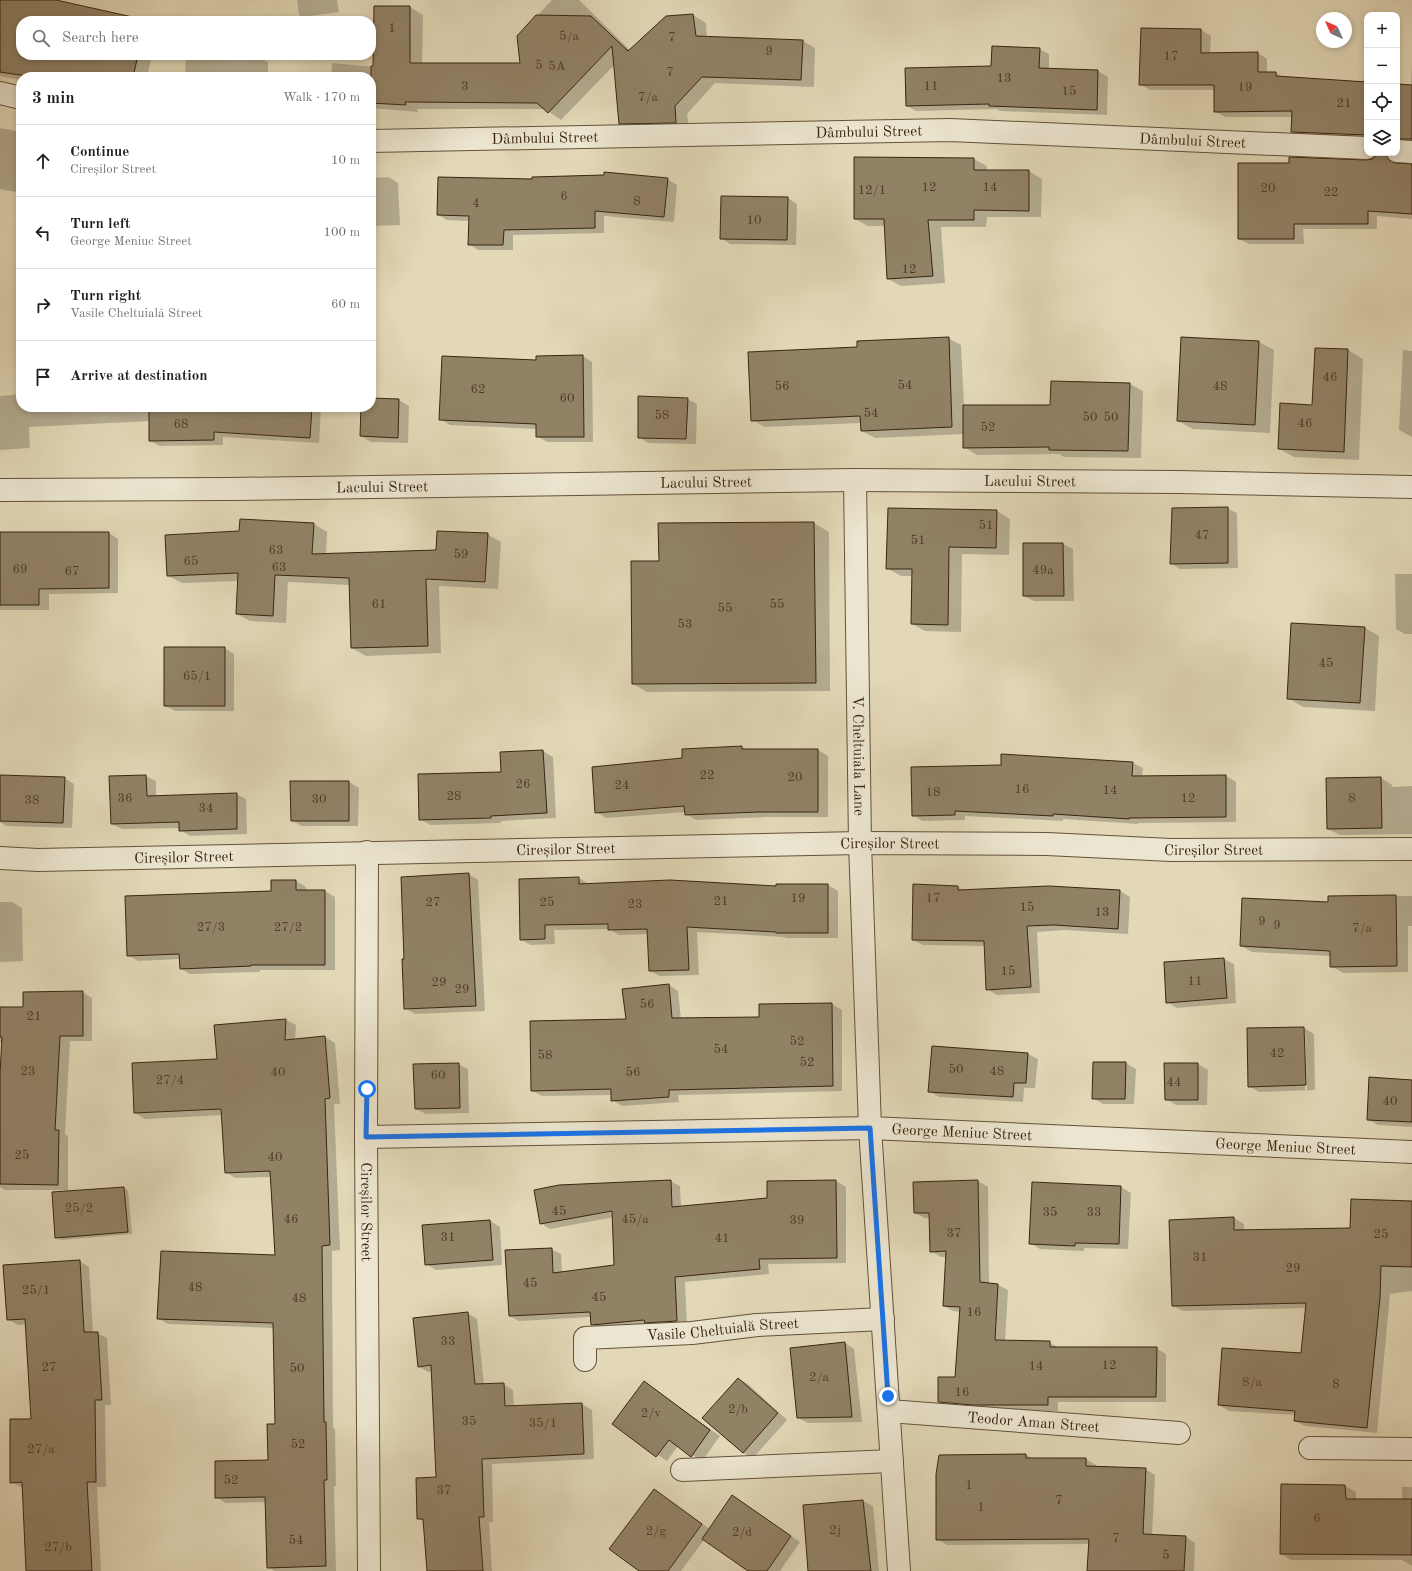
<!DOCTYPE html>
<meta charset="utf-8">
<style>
body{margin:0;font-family:"Old Standard TT",serif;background:#f2f2f2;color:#202124}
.controls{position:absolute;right:12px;top:12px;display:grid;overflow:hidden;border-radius:8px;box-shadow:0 2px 6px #0003}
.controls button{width:36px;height:36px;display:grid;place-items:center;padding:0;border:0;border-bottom:1px solid #e0e0e0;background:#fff;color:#202124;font:20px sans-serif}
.compass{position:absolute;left:1316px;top:12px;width:36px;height:36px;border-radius:50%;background:#fff;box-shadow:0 2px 6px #0003;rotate:315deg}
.stop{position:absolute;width:12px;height:12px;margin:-9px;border:3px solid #1a73e8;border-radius:50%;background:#fff}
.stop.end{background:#1a73e8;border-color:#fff;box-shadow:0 1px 4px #0008}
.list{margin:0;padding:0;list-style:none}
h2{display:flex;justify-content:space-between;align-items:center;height:52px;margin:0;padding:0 16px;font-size:17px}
h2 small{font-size:13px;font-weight:400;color:#757577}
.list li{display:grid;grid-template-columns:26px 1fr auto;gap:12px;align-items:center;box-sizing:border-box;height:72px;padding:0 16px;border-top:1px solid #e0e0e0}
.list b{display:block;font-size:15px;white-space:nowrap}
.list p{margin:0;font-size:13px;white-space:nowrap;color:#757577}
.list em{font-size:13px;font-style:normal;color:#757577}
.icon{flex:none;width:22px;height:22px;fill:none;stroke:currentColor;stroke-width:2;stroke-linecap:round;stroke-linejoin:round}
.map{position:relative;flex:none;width:1412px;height:1571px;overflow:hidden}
.search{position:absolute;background:#fff;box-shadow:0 2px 6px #0003;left:16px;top:16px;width:360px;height:44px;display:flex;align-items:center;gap:10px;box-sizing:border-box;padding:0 14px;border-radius:16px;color:#757577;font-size:15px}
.panel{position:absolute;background:#fff;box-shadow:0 2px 6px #0003;left:16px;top:72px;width:360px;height:340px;border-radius:16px}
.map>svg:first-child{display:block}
.shadow{fill:#0003;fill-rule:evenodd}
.building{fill:#918266;stroke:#39250f}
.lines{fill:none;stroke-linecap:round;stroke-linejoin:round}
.minor-casing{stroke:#635239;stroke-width:24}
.minor{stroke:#ece6d0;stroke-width:22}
.route{stroke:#1a73e8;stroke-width:5}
.labels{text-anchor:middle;stroke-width:3;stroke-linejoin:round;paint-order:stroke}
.number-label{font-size:13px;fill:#4f3c25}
.street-label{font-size:15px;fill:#39250f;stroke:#ece6d0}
</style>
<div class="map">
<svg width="1412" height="1571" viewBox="0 0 1412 1571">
<rect width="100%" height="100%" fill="#e2d8b7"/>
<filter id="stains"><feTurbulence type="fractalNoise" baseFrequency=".005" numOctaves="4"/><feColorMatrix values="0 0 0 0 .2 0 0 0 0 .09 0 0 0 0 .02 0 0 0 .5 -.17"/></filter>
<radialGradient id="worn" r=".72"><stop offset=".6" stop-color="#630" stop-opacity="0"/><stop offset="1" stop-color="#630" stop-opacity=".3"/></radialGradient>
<path class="shadow" d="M0 0H52L146 21H21V55H152L147 77H21V80L0 76Z
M297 0H337L339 12 303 17 299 15Z
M552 0H579L630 50 666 17 693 15 706 23 707 38 803 41 815 48 814 87 715 83 687 114 689 129 633 131 620 123 615 64 561 120 545 109H417L418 112 371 108V77H331L332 63 374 67 410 7 423 15 422 64H521L518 36Z
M1201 30 1211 36 1210 54 1258 53 1267 59V73H1276L1283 78 1367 83V140L1301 137 1292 132 1293 117H1225L1215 111V90H1150L1140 84Z
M1039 49 1049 54V69L1098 71 1108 77 1107 115 1000 111 997 109 916 111 907 106 992 67Z
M186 55H239L258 57 268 62V77H185Z
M1412 65V145L1397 149V85L1411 86Z
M0 128 21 132V193L0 189Z
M1379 153H1395L1394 156 1397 164 1412 165V219L1377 216V229H1303L1304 244H1249L1239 239 1367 161 1374 160Z
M974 159 987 166V171H1029L1042 179 1041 217H987L986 227H941L945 283 901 286 888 279 885 226H868L855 219Z
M389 177 398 183 400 225 371 226V178Z
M667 179 677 185 674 222 604 216V233L513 235V250H478L469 244V221L447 220 438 215 533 180Z
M788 198 797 204 796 245 730 244 721 238Z
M948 338 961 345 964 406H1051L1052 382 1130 384 1143 391 1141 458 1064 457 1059 454 977 455 964 447V434L875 438 862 431 861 423 765 427 752 420 858 348Z
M1259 342 1274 350 1270 433 1193 429 1178 421Z
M1348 350 1363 359 1359 460 1294 457 1279 449 1313 406Z
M1403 350 1412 351V437L1399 430Z
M583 356 592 362 593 442H547L537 436V429L450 425 440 419 537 361Z
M21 394V407H321L319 443 223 437V445L160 446 150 441V421L29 427 30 448 0 450V396Z
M371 399 399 400 409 406 408 443 371 442 361 436 362 407H371Z
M687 399 697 404 696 444 648 443 639 437Z
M1227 508 1237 513 1238 568 1180 569 1171 563Z
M889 509 997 511 1010 519 1009 555 962 554 961 632 925 631 912 624V576H901L887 568Z
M814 523 829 532 830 691 647 692 633 684 660 562 659 524Z
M314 524 327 532 326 554 437 551 487 534 501 542 498 589 439 586 441 653 366 656 352 648 350 585 288 582 286 623 250 621 237 614 238 581 182 583 168 576 240 532Z
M0 533H109L118 539V593L49 594V610H0Z
M1063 544 1073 549 1074 601H1034L1024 596Z
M1395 574H1412V634H1405L1396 629Z
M1365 628 1379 636 1375 711 1303 707 1288 698Z
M224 648 234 654V711H175L165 706Z
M742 747 746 750H818L828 756V817H768L696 820 686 814V812L606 818 596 812 683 759Z
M543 751 553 757 556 818 501 821V823L430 825 420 819 502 773 501 753Z
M1133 763 1143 768 1142 777 1226 776 1236 782V822L1138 823V824L1063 819V821L965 816V820L922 821 913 815Z
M0 776 64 778 74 784 72 828 6 826 0 822Z
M146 776 156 781V796L236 794 246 799 247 834 190 836 180 830V828L122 829 112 824Z
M1381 778 1392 785V787L1412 786V834L1340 835 1328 829Z
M291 782H349L359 788 358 826H301L292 820Z
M468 874 478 880 485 1011 415 1014 405 1008Z
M579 878 589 884 777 887 828 885 838 891V938H786L784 937 697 932 699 975 660 976 650 971 648 934 619 935 609 929 554 930 555 944 530 945 521 939Z
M296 881 306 887V891H325L335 897V970H260V972L190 974 180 968V959L138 961 128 955Z
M958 887 965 891H1120L1130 897 1128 934 1065 930 1037 932 1040 993 997 995 987 989 985 946 923 945 913 940Z
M1412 896V926H1408V972L1343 973 1331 966V956L1252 952 1241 946 1329 903V897Z
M0 902H12L22 908 23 961 0 962Z
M1224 959 1234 964 1236 1003 1177 1008 1167 1002Z
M669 985 678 991 681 1019 760 1018 832 1004 842 1010V1091L678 1095 679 1102 622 1106 612 1100V1095L542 1096 532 1091 627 1020Z
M82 992 92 998V1041H70L65 1134 68 1136V1190H4L0 1187V1092L3 1042H0V1008H24Z
M286 1020 296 1025 295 1040 325 1037 335 1043 340 1104H334L340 1250 332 1251 333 1428 335 1429 336 1486H334L336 1571H275L268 1567 266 1502 226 1503 216 1497 269 1461 276 1425 274 1328 168 1324 158 1318 276 1256 272 1177 235 1178 226 1172 223 1115 145 1119 135 1113 218 1060Z
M1304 1028 1314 1034 1315 1090 1259 1092 1249 1086 1248 1029ZM1303 1032H1305L1307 1090H1305Z
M1028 1054 1038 1059 1035 1088H1024L1023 1102 939 1097 929 1091Z
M1094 1063H1126L1136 1069 1134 1104H1103L1093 1098Z
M458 1064 468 1069 469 1113 426 1114 416 1109Z
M1165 1064H1198L1208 1070 1207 1105H1176L1166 1099Z
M1412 1081V1127L1378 1125 1368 1119Z
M670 1181 680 1186 681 1207 768 1199 836 1181 846 1187V1263L768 1264 769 1274 685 1282 687 1326 601 1330 591 1324V1317L519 1321 510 1316 551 1249 561 1254 562 1273 615 1266 614 1217 550 1229 541 1223Z
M978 1181 988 1187 989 1284 998 1285 1008 1290 1005 1341 1049 1342 1059 1348H1156L1166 1354V1402H1058V1411L983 1410 949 1407 939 1402 956 1378 961 1312 953 1311 944 1306 946 1257H941L931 1251 930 1218H925L915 1213Z
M1121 1187 1131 1193 1128 1249 1084 1248V1251L1040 1249 1030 1243Z
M124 1188 128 1190 132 1234 61 1240 56 1237Z
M1412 1202V1291L1390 1294 1377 1433 1305 1426 1295 1421 1296 1415 1229 1411 1219 1405 1302 1354 1306 1308 1183 1311 1173 1306 1234 1218 1244 1224V1231L1350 1229Z
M490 1221 500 1227 502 1265 436 1270 426 1264Z
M79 1261 89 1267 93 1333H97L107 1338 111 1405H105L106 1487H97L101 1571H27L23 1488 11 1482 32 1420 27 1324 18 1325 8 1319Z
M467 1313 477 1319 484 1385 503 1384 513 1390 514 1407 582 1404 592 1410 594 1459 492 1464 493 1522H489L492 1571H428L424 1522 418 1518 437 1478 433 1371 428 1372 418 1366Z
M845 1343 854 1349 862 1422 808 1423 798 1418Z
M738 1379 748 1384 787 1420 753 1458 743 1453Z
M644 1382 720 1436 702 1461 678 1446 667 1461 613 1424Z
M1026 1455 1034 1459H1086L1096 1465V1467L1145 1469 1155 1475 1152 1536 1186 1537 1195 1543 1194 1571H1088L1089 1544 947 1545 937 1539 939 1456Z
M1282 1485 1345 1486 1356 1492V1500H1402V1487H1412V1566L1402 1560H1291L1281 1554Z
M654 1490 710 1529 742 1502 800 1542 780 1571H749L704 1540 681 1571H641Z
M863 1501 873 1506 879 1571H810L804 1506Z"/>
<path class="building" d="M0 0H56L146 20V21H21V55H138L133 77H33L0 72Z
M374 6H410V63H520L517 36 536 15 591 16 628 51 666 16 693 14 696 36 803 40 801 80 702 77 675 106 676 123 619 124 612 46 548 113 537 103 405 102 406 105 371 103V66H373Z
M1141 28 1201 29V53L1258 52V72H1276V76L1367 82V135L1291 132 1292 111 1214 112V85H1139Z
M992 46 1040 48 1039 68 1098 70 1097 110 989 106V104L906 106 905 68 991 66Z
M1397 84 1412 85V139H1397Z
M1378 153H1385L1390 161 1396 163 1412 164V214L1368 211V224H1294V239H1238V163H1289V157L1366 160 1373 159Z
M854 157 974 158V170H1029V211L974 210V220H928L933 276 887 279 884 219H854Z
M604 172 668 178 664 217 595 211V228L504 230 503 245H468L469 216 437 215 438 177 532 179V177L604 175Z
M721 196 788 197 787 240 720 239Z
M949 337 952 427 861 431 860 416 751 421 748 352 857 347V341Z
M1181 337 1259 341 1255 425 1177 421Z
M1315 348 1348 349 1344 452 1278 449 1280 403 1312 405Z
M583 355 584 437H536V424L439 420 442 356 536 360V356Z
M1051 381 1130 383 1128 451 1049 450V447L963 448V405H1050Z
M638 396 688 398 686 439 638 438Z
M371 398 399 399 398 438 360 436 361 407H371Z
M149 407H312L310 438 214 432V440L149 441Z
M1228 507V563L1170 564 1172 508Z
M888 508 997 510 996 548 949 547 948 625 911 624 912 569H886Z
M240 519 314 523 312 554 436 550 437 531 488 533 485 582 426 579 428 646 351 648 349 578 275 575 273 616 236 614 238 573 167 576 165 535 239 531Z
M814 522 816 683 632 684 631 561H659L658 523Z
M0 532H109V588L39 589V605H0Z
M1023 543H1063L1064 596H1023Z
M1291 623 1365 627 1360 703 1287 699Z
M164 647H225V706H164Z
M742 746V749H818V812H758L685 815 684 806 595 813 592 767 682 758V749Z
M543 750 547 813 491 816V818L419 820 418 774 501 772 500 752Z
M1001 754 1133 762 1132 776 1226 775V817L1129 818V819L1053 814V816L955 811V815L912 816 911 767 1001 765Z
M0 775 65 777 63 823 0 821Z
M146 775 147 796 237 793V829L179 831V822L111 824 109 776Z
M1381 777 1382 828 1327 829 1326 778Z
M290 781H349V821H291Z
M469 873 476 1006 404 1009 402 959H404L401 877Z
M579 877V884L670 880 776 886V884H828V933H776V932L687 927 689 970 649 971 647 929 608 930V924L545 925V939L520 940 519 879Z
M271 880H296V890H325V965H251V966L180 969 179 954 127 956 125 896 271 891Z
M913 884 958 886V890L1049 886 1120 890 1118 929 1054 925 1027 926 1031 987 986 990 984 941 912 940Z
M1396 895 1397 966 1330 967V951L1240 946 1242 898 1328 902V896Z
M1224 958 1227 998 1166 1003 1164 962Z
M669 984 672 1018 759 1017V1004L832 1003 833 1086 669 1090V1097L611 1101V1089L531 1091 530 1021 626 1019 622 989Z
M83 991V1036H60L55 1130H59L58 1185 0 1184V1073L2 1037H0V1007H23V992Z
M286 1019 285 1040 325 1036 330 1098 325 1099 330 1245 322 1246 324 1422H326L327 1480H324L326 1566 267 1568 265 1497 215 1498V1461L268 1460 267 1424H275L273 1323 157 1319 161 1251 275 1255 270 1171 225 1173 221 1109 134 1113 132 1063 217 1059 214 1025Z
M1304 1027 1306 1085 1248 1087 1247 1028Z
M932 1046 1028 1053 1026 1083H1014L1013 1097 928 1092Z
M1093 1062H1126L1125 1099H1092Z
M459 1063 460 1108 415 1109 413 1064Z
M1164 1063H1198V1100H1165Z
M1369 1077 1412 1080V1122L1367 1120Z
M671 1180 672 1207 767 1198V1181L836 1180 837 1258 759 1259 760 1269 675 1277 677 1321 645 1323 644 1320 591 1325 590 1312 509 1316 505 1250 552 1248 553 1273 614 1265 612 1211 540 1224 534 1190 559 1185Z
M978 1180 980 1282 998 1284 995 1340 1050 1341V1347H1157L1156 1397H1048V1405H972L938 1402V1377H955L960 1307 943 1306 946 1251 930 1252 929 1213H914L913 1182Z
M1032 1182 1121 1186 1119 1244 1075 1243V1246L1029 1244Z
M124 1187 128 1232 55 1238 52 1192Z
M1351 1199 1412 1201V1267L1381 1266 1380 1298 1367 1428 1294 1421 1295 1411 1218 1405 1222 1348 1301 1353 1306 1303 1172 1306 1169 1220 1234 1217V1230L1350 1228Z
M490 1220 493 1260 425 1265 422 1225Z
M80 1260 84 1332H98L102 1400H95L96 1482H87L92 1571H26L22 1482 10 1483V1419H31L25 1319 7 1320 3 1265Z
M468 1312 475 1384 504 1383 505 1406 582 1403 584 1454 482 1459 484 1517H479L483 1571H427L423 1519H417L416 1478 436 1477 431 1365 418 1367 413 1318Z
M845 1342 852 1417 797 1418 790 1348Z
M738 1378 778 1413 743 1453 702 1418Z
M644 1381 710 1430 691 1457 669 1440 656 1457 612 1424Z
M1026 1454V1458H1086V1466L1146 1468 1143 1534 1186 1536 1184 1571H1087L1089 1539 936 1540V1474L939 1455Z
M1281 1484 1345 1485 1346 1499H1412V1555L1280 1554Z
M654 1489 702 1524 668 1571H639L609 1549Z
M732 1495 791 1536 767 1571H748L702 1539Z
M863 1500 871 1571H808L803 1505Z"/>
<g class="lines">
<g class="minor-casing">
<g id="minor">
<path d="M0 93 21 98"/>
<path id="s1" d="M371 141 950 130 1367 148"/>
<path d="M1397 151 1412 152"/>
<path id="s2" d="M855 480 860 843 870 1128 899 1571"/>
<path id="s3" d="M0 490 230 489 855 480 1178 482 1412 487"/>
<path id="s4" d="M367 852 366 1137 369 1571"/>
<path id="s5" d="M0 858 38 860 860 843 1047 844 1171 850 1412 849"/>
<path id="s6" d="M366 1137 870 1128 1412 1152"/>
<path id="s7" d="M585 1360V1338L692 1333 757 1325 883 1319"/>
<path id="s8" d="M889 1411 1179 1433"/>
<path d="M1310 1448 1412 1449"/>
<path d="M682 1470 892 1461"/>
</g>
</g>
<use href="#minor" class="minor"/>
</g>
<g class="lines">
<path class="route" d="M367 1089 366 1137 870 1128 888 1396"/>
</g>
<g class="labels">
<g class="number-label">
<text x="392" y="32">1</text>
<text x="569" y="40">5/a</text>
<text x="672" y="41">7</text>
<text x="769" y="55">9</text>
<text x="1171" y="60">17</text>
<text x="539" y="69">5</text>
<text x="557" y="70">5A</text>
<text x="670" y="76">7</text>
<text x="1004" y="82">13</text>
<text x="465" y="90">3</text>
<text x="931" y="90">11</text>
<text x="1245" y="91">19</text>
<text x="1069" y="95">15</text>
<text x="648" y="101">7/a</text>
<text x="1344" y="107">21</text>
<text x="929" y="191">12</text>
<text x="990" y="191">14</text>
<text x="1268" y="192">20</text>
<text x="872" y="194">12/1</text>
<text x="1331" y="196">22</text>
<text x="564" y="200">6</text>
<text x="637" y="205">8</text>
<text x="476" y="207">4</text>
<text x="754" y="224">10</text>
<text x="909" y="273">12</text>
<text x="1330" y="381">46</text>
<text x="905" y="389">54</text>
<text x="782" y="390">56</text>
<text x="1220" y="390">48</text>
<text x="478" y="393">62</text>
<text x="567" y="402">60</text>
<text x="871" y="417">54</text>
<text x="662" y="419">58</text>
<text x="1090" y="421">50</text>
<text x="1111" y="421">50</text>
<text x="1305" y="427">46</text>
<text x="181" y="428">68</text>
<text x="988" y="431">52</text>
<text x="986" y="529">51</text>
<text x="1202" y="539">47</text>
<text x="918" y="544">51</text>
<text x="276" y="554">63</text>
<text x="461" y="558">59</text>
<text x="191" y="565">65</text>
<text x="279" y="571">63</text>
<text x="20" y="573">69</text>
<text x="1043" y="574">49a</text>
<text x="72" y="575">67</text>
<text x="379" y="608">61</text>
<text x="777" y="608">55</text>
<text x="725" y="612">55</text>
<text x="685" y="628">53</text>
<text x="1326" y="667">45</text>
<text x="197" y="680">65/1</text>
<text x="707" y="779">22</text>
<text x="795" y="781">20</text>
<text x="523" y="788">26</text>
<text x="622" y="789">24</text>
<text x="1022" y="793">16</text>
<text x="1110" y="794">14</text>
<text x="933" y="796">18</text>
<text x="454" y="800">28</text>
<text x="125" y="802">36</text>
<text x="1188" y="802">12</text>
<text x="1352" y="802">8</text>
<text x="319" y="803">30</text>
<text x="32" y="804">38</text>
<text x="206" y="812">34</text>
<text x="798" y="902">19</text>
<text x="933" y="902">17</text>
<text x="721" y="905">21</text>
<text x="433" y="906">27</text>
<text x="547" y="906">25</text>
<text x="635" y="908">23</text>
<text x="1027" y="911">15</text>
<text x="1102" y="916">13</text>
<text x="1262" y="925">9</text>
<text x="1277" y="929">9</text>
<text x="211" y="931">27/3</text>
<text x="288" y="931">27/2</text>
<text x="1362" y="932">7/a</text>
<text x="1008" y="975">15</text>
<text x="1195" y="985">11</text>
<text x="439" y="986">29</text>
<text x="462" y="993">29</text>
<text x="647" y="1008">56</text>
<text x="34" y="1020">21</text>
<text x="797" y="1045">52</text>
<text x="721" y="1053">54</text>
<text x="1277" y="1057">42</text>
<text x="545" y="1059">58</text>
<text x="807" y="1066">52</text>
<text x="956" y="1073">50</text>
<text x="28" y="1075">23</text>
<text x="997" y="1075">48</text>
<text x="278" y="1076">40</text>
<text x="633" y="1076">56</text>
<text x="438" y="1079">60</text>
<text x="170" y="1084">27/4</text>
<text x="1174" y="1086">44</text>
<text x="1390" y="1105">40</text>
<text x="22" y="1159">25</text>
<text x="275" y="1161">40</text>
<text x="79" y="1212">25/2</text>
<text x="559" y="1215">45</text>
<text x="1050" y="1216">35</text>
<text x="1094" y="1216">33</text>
<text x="291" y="1223">46</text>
<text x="635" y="1223">45/a</text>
<text x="797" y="1224">39</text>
<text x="954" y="1237">37</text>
<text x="1381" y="1238">25</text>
<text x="448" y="1241">31</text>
<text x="722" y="1242">41</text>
<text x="1200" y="1261">31</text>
<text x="1293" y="1272">29</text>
<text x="530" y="1287">45</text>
<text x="195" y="1291">48</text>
<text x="36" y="1294">25/1</text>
<text x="599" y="1301">45</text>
<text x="299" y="1302">48</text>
<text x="974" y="1316">16</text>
<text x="448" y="1345">33</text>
<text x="1109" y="1369">12</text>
<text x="1036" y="1370">14</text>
<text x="49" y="1371">27</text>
<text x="297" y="1372">50</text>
<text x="819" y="1381">2/a</text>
<text x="1252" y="1386">8/a</text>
<text x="1336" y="1388">8</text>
<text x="962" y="1396">16</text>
<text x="738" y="1413">2/b</text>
<text x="651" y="1417">2/v</text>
<text x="469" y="1425">35</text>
<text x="543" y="1427">35/1</text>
<text x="298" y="1448">52</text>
<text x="41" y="1453">27/a</text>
<text x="231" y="1484">52</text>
<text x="969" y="1489">1</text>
<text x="444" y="1494">37</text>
<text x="1059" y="1504">7</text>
<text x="981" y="1511">1</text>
<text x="1317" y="1522">6</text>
<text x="835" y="1534">2j</text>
<text x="656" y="1535">2/g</text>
<text x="742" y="1536">2/d</text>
<text x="1116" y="1542">7</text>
<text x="296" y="1544">54</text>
<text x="58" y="1551">27/b</text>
<text x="1166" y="1559">5</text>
</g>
<g class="street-label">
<text dy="5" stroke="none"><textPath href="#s1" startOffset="498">Dâmbului Street</textPath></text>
<text dy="5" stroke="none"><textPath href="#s1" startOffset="174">Dâmbului Street</textPath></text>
<text dy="5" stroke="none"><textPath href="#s1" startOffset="822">Dâmbului Street</textPath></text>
<text dy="5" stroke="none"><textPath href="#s3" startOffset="1030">Lacului Street</textPath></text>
<text dy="5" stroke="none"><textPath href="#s3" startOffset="706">Lacului Street</textPath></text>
<text dy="5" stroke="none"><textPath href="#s3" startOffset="382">Lacului Street</textPath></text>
<text dy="5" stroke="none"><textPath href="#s2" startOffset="276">V. Cheltuiala Lane</textPath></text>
<text dy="5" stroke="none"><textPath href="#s5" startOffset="890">Cireșilor Street</textPath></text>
<text dy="5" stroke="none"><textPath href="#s5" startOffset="566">Cireșilor Street</textPath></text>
<text dy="5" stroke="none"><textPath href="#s5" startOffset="1214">Cireșilor Street</textPath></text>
<text dy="5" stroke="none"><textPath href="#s5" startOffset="184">Cireșilor Street</textPath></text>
<text dy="5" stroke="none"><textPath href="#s6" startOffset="596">George Meniuc Street</textPath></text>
<text dy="5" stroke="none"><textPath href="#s6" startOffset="920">George Meniuc Street</textPath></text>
<text dy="5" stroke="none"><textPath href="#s4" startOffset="360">Cireșilor Street</textPath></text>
<text dy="5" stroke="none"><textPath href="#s7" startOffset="160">Vasile Cheltuială Street</textPath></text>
<text dy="5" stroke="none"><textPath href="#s8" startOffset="145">Teodor Aman Street</textPath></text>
</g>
</g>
<rect width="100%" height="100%" filter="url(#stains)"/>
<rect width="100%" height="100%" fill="url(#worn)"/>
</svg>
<div class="controls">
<button>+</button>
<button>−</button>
<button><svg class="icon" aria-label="locate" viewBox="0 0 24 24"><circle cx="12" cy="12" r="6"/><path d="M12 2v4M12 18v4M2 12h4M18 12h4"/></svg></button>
<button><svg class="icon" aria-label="layers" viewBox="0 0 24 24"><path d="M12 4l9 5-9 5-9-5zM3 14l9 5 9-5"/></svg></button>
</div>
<svg class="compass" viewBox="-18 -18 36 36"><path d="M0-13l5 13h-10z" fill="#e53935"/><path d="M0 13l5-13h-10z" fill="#757577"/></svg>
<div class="stop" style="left:367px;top:1089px"></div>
<div class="stop end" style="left:888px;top:1396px"></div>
<div class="search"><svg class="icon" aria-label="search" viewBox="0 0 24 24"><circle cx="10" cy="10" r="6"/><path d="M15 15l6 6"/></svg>Search here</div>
<section class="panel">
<h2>3 min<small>Walk · 170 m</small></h2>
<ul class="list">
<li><svg class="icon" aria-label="ahead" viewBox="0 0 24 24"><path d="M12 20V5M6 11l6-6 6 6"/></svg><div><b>Continue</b><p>Cireșilor Street</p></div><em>10 m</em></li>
<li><svg class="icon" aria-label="left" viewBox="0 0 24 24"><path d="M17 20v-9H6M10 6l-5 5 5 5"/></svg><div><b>Turn left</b><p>George Meniuc Street</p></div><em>100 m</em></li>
<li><svg class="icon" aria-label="right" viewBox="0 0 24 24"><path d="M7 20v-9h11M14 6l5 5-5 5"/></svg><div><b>Turn right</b><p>Vasile Cheltuială Street</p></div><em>60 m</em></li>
<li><svg class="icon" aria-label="arrive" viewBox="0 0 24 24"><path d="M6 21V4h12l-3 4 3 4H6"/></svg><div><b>Arrive at destination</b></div></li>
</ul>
</section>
</div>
